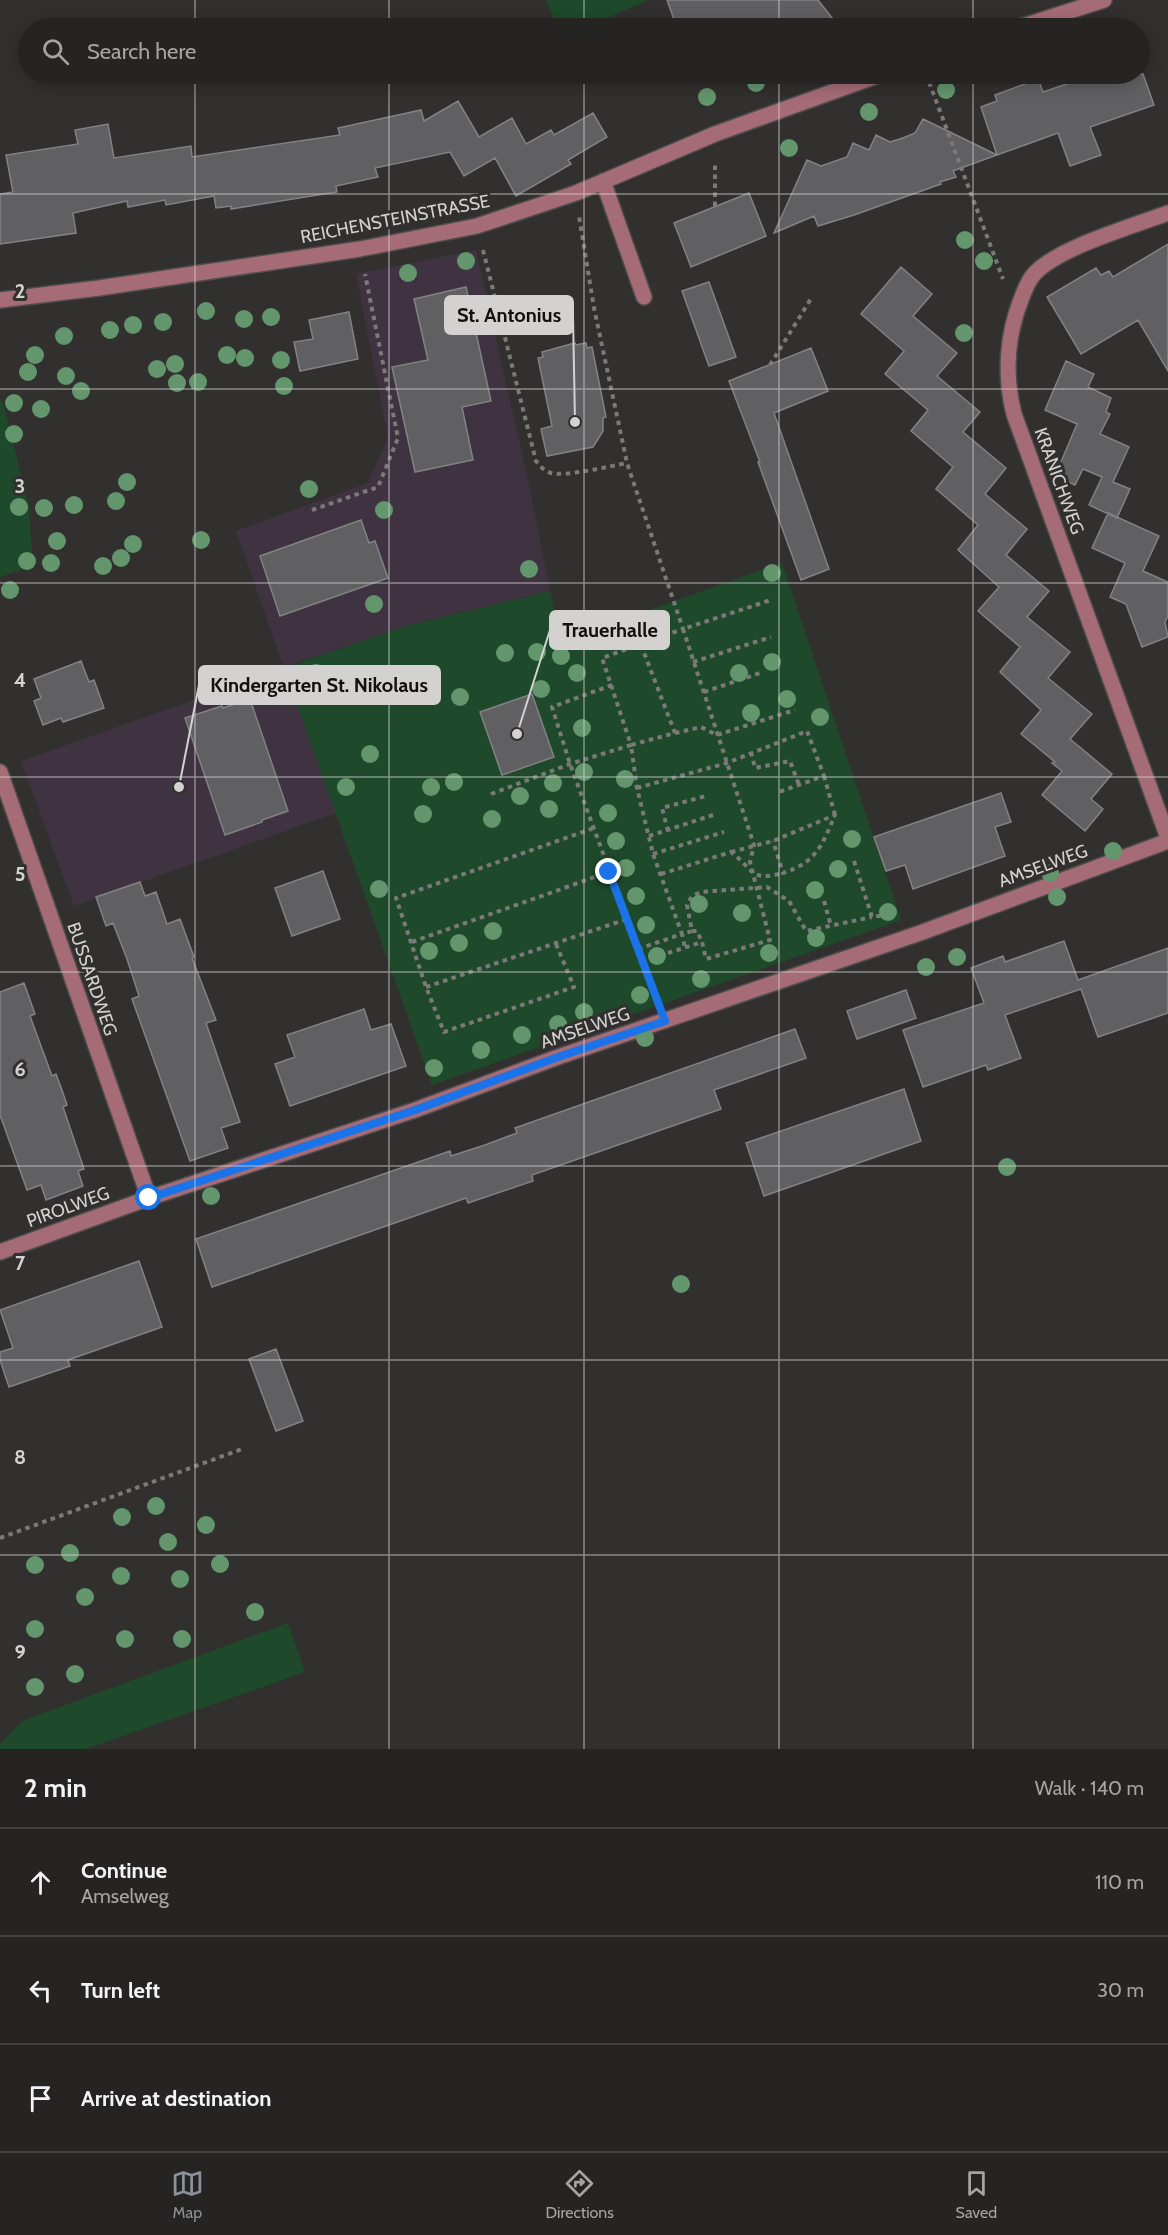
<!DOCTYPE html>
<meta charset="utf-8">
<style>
body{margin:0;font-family:Cabin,sans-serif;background:#2e2c2a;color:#f1f3f6}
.stop{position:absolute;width:18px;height:18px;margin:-14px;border:4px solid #1a73e8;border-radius:50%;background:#fff}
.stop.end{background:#1a73e8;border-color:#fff;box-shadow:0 2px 6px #0008}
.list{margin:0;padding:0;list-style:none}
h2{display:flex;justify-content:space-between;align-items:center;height:78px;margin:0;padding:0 24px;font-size:26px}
h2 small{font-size:20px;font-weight:400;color:#a4a4a5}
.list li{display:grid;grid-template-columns:39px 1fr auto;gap:18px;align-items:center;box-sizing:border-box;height:108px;padding:0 24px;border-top:2px solid #424140}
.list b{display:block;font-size:22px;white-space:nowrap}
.list p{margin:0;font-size:20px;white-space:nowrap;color:#a4a4a5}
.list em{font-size:20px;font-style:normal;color:#a4a4a5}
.icon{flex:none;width:33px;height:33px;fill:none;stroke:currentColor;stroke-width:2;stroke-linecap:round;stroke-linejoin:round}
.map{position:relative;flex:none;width:1168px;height:1749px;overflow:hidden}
.search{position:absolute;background:#262422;box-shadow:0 3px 15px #0003;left:18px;right:18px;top:18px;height:66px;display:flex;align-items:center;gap:15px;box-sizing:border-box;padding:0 21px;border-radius:33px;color:#a4a4a5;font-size:22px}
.sheet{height:402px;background:#262422}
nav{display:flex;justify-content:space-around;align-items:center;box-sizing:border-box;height:84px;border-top:2px solid #424140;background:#262422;font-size:16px;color:#a4a4a5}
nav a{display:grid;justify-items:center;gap:3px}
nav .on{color:#8c9099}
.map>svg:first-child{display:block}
.education{fill:#3f3341}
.green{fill:#1f492b}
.building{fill:#606063;stroke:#828184;stroke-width:1.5}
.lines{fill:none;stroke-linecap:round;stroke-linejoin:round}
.minor-casing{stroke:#4f4d4b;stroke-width:18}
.path{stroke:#7b7a78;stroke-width:4;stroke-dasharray:4.5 4.5;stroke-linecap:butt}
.minor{stroke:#a56c77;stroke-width:15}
.tree{fill:#63966d}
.route{stroke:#1a73e8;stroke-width:8}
.grid{fill:none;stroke:#d3d2d0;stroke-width:1.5;stroke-opacity:0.55}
.labels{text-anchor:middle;stroke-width:6;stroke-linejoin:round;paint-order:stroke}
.street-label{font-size:18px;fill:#d3d2d0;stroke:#32302e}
.grid-label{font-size:20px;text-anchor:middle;font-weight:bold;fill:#d3d2d0;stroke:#32302e;stroke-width:6;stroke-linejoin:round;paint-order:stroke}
.leader{fill:none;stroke:#d3d2d0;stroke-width:2}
.callout-dot{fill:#d3d2d0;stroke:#32302e;stroke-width:2}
.callout{fill:#d3d2d0;stroke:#d3d2d0;stroke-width:2}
.callout-label{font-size:20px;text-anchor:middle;font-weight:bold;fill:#111}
</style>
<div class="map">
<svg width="1168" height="1749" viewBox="0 0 1168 1749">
<rect width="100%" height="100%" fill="#32302e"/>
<path class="education" d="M476 250 530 489 550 591 409 625 284 667 336 813 74 906 21 761 284 668 236 531 368 483 388 437 356 274Z"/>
<path class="green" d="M546 0H648L585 28H557Z
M0 399 3 403 29 507 33 566 0 577Z
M782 563 901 920 432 1085 284 668 409 625 550 591 561 641Z
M288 1623 305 1672 86 1749H0V1744L22 1721Z"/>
<path class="building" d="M667 0H818L840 28H677Z
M1096 74H1143L1154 105 1090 127 1101 155 1070 166 1058 133 997 155 981 107 997 101 995 95 1038 79 1043 92Z
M458 101 479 137 512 118 526 144 551 130 554 135 593 113 607 137 568 160 571 164 516 196 495 158 464 176 450 152 375 168 378 177 336 186 337 192 231 209V206L216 208 214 196 166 205 165 200 128 207 127 201 73 213 76 233 0 244V194L13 192 6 155 78 144 75 130 108 124 114 158 191 146 192 157 340 135 338 128 421 110 424 121Z
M923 119 997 155 953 171 956 177 940 182 941 184 854 215 818 226 814 216 774 233 807 160 821 166 847 157 853 143 869 150 876 135 890 142 903 138 915 133Z
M749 193 766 236 691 267 674 223Z
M1168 244V371L1138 320 1081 354 1047 297 1096 268 1101 275 1109 271 1113 277Z
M901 267 932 294 913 316 957 353 937 376 980 412 963 432 1006 468 985 494 1027 529 1006 555 1049 591 1027 617 1070 652 1048 678 1092 714 1070 739 1112 774 1091 799 1103 809 1085 831 1042 795 1062 771 1052 763 1055 762 1021 734 1041 710 1000 672 1020 647 978 611 999 587 958 550 978 525 936 489 953 467 911 431 928 410 885 374 904 351 861 314Z
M709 282 736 357 709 366 682 291Z
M466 287 491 401 462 407 473 460 415 472 392 367 428 360 414 299Z
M349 312 358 359 300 371 294 342 313 339 309 320Z
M575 343 576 345 586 343 587 348 592 347 606 417 603 418V431L593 447 547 456 541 429 552 426 538 358 543 357 542 352Z
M811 348 828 391 774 413 829 569 801 580 758 462H760L729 381Z
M1066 361 1094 374 1088 387 1111 398 1106 412 1110 414 1100 434 1129 447 1113 482 1130 489 1117 518 1089 505 1102 477 1083 469 1075 485 1055 476 1077 424 1045 410Z
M1108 513 1159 536 1143 571 1168 582V616L1165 622 1168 637 1142 647 1126 604 1110 597 1125 563 1092 548Z
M361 520 369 543 375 541 388 578 280 616 260 556Z
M81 661 89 682 94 680 104 708 63 722 61 718 43 725 34 701 41 698 34 679Z
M532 694 554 757 502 775 480 712Z
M250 699 288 811 262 820V822L225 835 185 718 222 706 223 708Z
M1001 793 1011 822 995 827 1005 856 913 889 905 865 886 871 874 837Z
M323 871 340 919 292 936 275 888Z
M140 882 145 896 156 892 167 924 180 919 194 957 192 958 216 1020 206 1023 240 1122 221 1128 228 1148 190 1161 132 999 139 996 127 959 113 923 106 926 96 897Z
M1064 941 1078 980 1168 948V1013L1098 1037 1081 989 1005 1015 1021 1058 988 1070 986 1065 923 1087 903 1030 984 1003 971 968 1003 956 1005 962Z
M24 983 35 1014 30 1016 52 1076 56 1074 62 1090 67 1105 63 1107 84 1169 78 1171 83 1186 46 1200 41 1185 27 1190 0 1115V992Z
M906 990 916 1018 857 1039 847 1011Z
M364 1009 371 1030 391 1024 406 1066 290 1106 275 1064 295 1057 287 1035Z
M795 1029 806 1058 714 1090 721 1109 532 1175 533 1181 468 1203 466 1198 212 1287 196 1239 450 1151 451 1156 485 1145 517 1133 515 1128Z
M904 1089 921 1141 764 1196 746 1143Z
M139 1261 162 1327 68 1360 70 1366 9 1387 0 1360V1352L13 1348 0 1310Z
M276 1349 303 1421 276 1431 249 1359Z"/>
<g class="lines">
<g class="minor-casing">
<path id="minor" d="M1017 28 1104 0
M603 181 644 297
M1168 213C1133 226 1060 247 1035 273 1029 279 1025 289 1022 297 1007 334 1004 375 1014 414L1168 838
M0 300 99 288 360 249 477 226 576 193 715 134 882 74
M0 772 149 1198
M0 1252 149 1198 415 1110 558 1057 920 933 1168 841"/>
</g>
<path class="path" d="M926 74 1003 279
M715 206V162
M483 250 536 461C540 466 544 471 551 473 566 477 610 466 627 463
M770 365 812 297
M312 510 378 487 398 438 365 274
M641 645 675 733 631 745 637 788 653 854 682 934 692 931 687 905 692 896 701 892 767 887 789 901 806 931 872 917
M693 662 771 637
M612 685 552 707 570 764 657 999
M704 692 763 672
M675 733 701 727 717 735 795 710
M751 752 755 768 790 761 799 785
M824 776 835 815
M637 788 727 763 807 731 824 776 779 792
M491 794 570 764 631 745 602 658 683 629 627 463 594 308 579 216
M668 831 662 808 706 796
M649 836 713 815
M731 852 773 841 835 815C822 845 817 862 783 873L773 841
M653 854 724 832
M854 861 872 917 892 914
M661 874 731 852C755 870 749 882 783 873
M824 901 831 926
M692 931H697L702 942
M412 942 609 872
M556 944 574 987 444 1032 426 987 396 898 594 828
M638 949 682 934 685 948
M668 953 702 942 706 959 770 940 750 862 754 845 683 629 771 600
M426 987 627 919
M0 1538 242 1449"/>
<use href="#minor" class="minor"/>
</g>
<g class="tree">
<circle cx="756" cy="83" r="9"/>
<circle cx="946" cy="90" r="9"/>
<circle cx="707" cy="97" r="9"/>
<circle cx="869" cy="112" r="9"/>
<circle cx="789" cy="148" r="9"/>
<circle cx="965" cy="240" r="9"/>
<circle cx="466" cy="261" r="9"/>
<circle cx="984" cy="261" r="9"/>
<circle cx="408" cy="273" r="9"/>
<circle cx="206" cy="311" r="9"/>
<circle cx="271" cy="317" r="9"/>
<circle cx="244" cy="319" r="9"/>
<circle cx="163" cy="322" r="9"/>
<circle cx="133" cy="325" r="9"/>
<circle cx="110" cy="330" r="9"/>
<circle cx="964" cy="333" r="9"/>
<circle cx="64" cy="336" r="9"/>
<circle cx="35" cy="355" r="9"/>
<circle cx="227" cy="355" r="9"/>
<circle cx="245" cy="358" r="9"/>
<circle cx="281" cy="360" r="9"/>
<circle cx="175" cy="364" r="9"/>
<circle cx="157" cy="369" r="9"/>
<circle cx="28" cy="372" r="9"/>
<circle cx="66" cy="376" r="9"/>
<circle cx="198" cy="382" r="9"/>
<circle cx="177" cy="383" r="9"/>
<circle cx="284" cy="386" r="9"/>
<circle cx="81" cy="391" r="9"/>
<circle cx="14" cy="403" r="9"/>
<circle cx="41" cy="409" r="9"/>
<circle cx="14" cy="434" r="9"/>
<circle cx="127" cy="482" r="9"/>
<circle cx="309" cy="489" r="9"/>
<circle cx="116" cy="501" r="9"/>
<circle cx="74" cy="505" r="9"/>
<circle cx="19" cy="507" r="9"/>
<circle cx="44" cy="508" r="9"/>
<circle cx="384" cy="510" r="9"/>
<circle cx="201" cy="540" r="9"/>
<circle cx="57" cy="541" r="9"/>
<circle cx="133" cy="544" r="9"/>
<circle cx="121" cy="558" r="9"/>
<circle cx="27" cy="561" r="9"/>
<circle cx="51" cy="563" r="9"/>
<circle cx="103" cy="566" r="9"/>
<circle cx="529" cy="569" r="9"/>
<circle cx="772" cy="573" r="9"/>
<circle cx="10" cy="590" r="9"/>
<circle cx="374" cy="604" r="9"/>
<circle cx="537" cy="652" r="9"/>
<circle cx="505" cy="653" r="9"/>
<circle cx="561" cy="656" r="9"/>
<circle cx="772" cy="662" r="9"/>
<circle cx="316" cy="673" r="9"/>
<circle cx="577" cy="673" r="9"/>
<circle cx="739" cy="673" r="9"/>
<circle cx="541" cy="689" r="9"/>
<circle cx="460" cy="697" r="9"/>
<circle cx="787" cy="699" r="9"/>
<circle cx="751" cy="713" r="9"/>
<circle cx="820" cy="717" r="9"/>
<circle cx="582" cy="728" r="9"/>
<circle cx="370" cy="754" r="9"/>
<circle cx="584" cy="772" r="9"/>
<circle cx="625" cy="779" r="9"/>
<circle cx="454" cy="782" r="9"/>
<circle cx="553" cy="783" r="9"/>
<circle cx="346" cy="787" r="9"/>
<circle cx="431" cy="787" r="9"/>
<circle cx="520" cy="796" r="9"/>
<circle cx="549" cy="809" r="9"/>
<circle cx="608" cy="813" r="9"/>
<circle cx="423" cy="814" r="9"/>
<circle cx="492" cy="819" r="9"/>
<circle cx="852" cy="839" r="9"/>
<circle cx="616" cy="841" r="9"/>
<circle cx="1113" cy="851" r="9"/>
<circle cx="626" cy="868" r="9"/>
<circle cx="838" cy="869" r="9"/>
<circle cx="1050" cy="873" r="9"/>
<circle cx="379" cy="889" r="9"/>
<circle cx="815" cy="890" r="9"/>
<circle cx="636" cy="896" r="9"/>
<circle cx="1057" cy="897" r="9"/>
<circle cx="699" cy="904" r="9"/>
<circle cx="888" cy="912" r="9"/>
<circle cx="742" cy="913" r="9"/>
<circle cx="646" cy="925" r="9"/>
<circle cx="493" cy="931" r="9"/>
<circle cx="816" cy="938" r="9"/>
<circle cx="459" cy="943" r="9"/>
<circle cx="429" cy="951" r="9"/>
<circle cx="769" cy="953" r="9"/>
<circle cx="657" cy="956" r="9"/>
<circle cx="957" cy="957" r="9"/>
<circle cx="926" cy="967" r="9"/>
<circle cx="701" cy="979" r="9"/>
<circle cx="640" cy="995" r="9"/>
<circle cx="584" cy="1012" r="9"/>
<circle cx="558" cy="1024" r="9"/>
<circle cx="522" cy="1035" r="9"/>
<circle cx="645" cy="1038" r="9"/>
<circle cx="481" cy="1050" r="9"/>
<circle cx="434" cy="1068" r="9"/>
<circle cx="1007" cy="1167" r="9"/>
<circle cx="211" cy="1196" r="9"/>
<circle cx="681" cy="1284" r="9"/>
<circle cx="156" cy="1506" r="9"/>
<circle cx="122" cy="1517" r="9"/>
<circle cx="206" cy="1525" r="9"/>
<circle cx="168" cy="1542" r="9"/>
<circle cx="70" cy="1553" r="9"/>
<circle cx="220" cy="1564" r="9"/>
<circle cx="35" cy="1565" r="9"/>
<circle cx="121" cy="1576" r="9"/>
<circle cx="180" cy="1579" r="9"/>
<circle cx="85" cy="1597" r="9"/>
<circle cx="255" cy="1612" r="9"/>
<circle cx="35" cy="1629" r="9"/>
<circle cx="125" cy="1639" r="9"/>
<circle cx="182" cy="1639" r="9"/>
<circle cx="75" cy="1674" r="9"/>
<circle cx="35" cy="1687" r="9"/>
</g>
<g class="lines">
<path class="route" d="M149 1198 415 1110 558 1057 665 1021 609 872"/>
</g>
<path class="grid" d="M195 0V28M389 0V28M584 0V28M779 0V28M973 0V28M195 74V1749M389 74V1749M584 74V1749M779 74V1749M973 74V1749M0 194H1168M0 389H1168M0 583H1168M0 777H1168M0 972H1168M0 1166H1168M0 1360H1168M0 1555H1168"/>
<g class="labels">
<g class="street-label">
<text transform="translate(395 219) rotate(-11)" y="6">REICHENSTEINSTRASSE</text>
<text transform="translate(1059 481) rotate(70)" y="6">KRANICHWEG</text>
<text transform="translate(1043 866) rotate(-20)" y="6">AMSELWEG</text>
<text transform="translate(92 979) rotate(71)" y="6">BUSSARDWEG</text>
<text transform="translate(585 1028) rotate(-19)" y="6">AMSELWEG</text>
<text transform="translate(68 1207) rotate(-20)" y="6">PIROLWEG</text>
</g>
</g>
<g class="grid-label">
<text x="20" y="298">2</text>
<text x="20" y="493">3</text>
<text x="20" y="687">4</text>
<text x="20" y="881">5</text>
<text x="20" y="1076">6</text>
<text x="20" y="1270">7</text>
<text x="20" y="1464">8</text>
<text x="20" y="1659">9</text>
</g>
<path class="leader" d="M575 422L573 315M517 734L550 630M179 787L199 685"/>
<g class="callout-dot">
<circle cx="575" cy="422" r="6"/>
<circle cx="517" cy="734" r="6"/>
<circle cx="179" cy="787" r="6"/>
</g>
<g class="callout">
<rect x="445" y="296" width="128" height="38" rx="6"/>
<rect x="550" y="611" width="119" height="38" rx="6"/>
<rect x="199" y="666" width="241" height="38" rx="6"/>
</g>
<g class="callout-label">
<text x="509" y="322">St. Antonius</text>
<text x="610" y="637">Trauerhalle</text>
<text x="319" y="692">Kindergarten St. Nikolaus</text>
</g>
</svg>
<div class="stop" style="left:149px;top:1198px"></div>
<div class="stop end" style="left:609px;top:872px"></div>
<div class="search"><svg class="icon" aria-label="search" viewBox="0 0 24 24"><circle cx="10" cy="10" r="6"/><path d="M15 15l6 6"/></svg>Search here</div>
</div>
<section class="sheet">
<h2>2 min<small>Walk · 140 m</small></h2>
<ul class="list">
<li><svg class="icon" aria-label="ahead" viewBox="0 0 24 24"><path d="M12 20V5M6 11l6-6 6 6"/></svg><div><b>Continue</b><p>Amselweg</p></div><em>110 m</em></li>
<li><svg class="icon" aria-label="left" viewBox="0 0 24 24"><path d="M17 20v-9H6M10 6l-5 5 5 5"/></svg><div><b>Turn left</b></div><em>30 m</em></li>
<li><svg class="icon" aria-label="arrive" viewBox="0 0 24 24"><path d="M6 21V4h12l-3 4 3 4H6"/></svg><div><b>Arrive at destination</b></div></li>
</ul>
</section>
<nav>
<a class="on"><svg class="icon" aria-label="map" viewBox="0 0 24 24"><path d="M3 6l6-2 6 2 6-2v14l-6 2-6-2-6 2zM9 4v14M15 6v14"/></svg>Map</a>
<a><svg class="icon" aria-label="directions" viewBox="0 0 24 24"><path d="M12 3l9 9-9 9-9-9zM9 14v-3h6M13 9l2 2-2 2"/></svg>Directions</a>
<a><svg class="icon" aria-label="saved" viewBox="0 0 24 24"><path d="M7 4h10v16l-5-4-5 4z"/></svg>Saved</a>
</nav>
